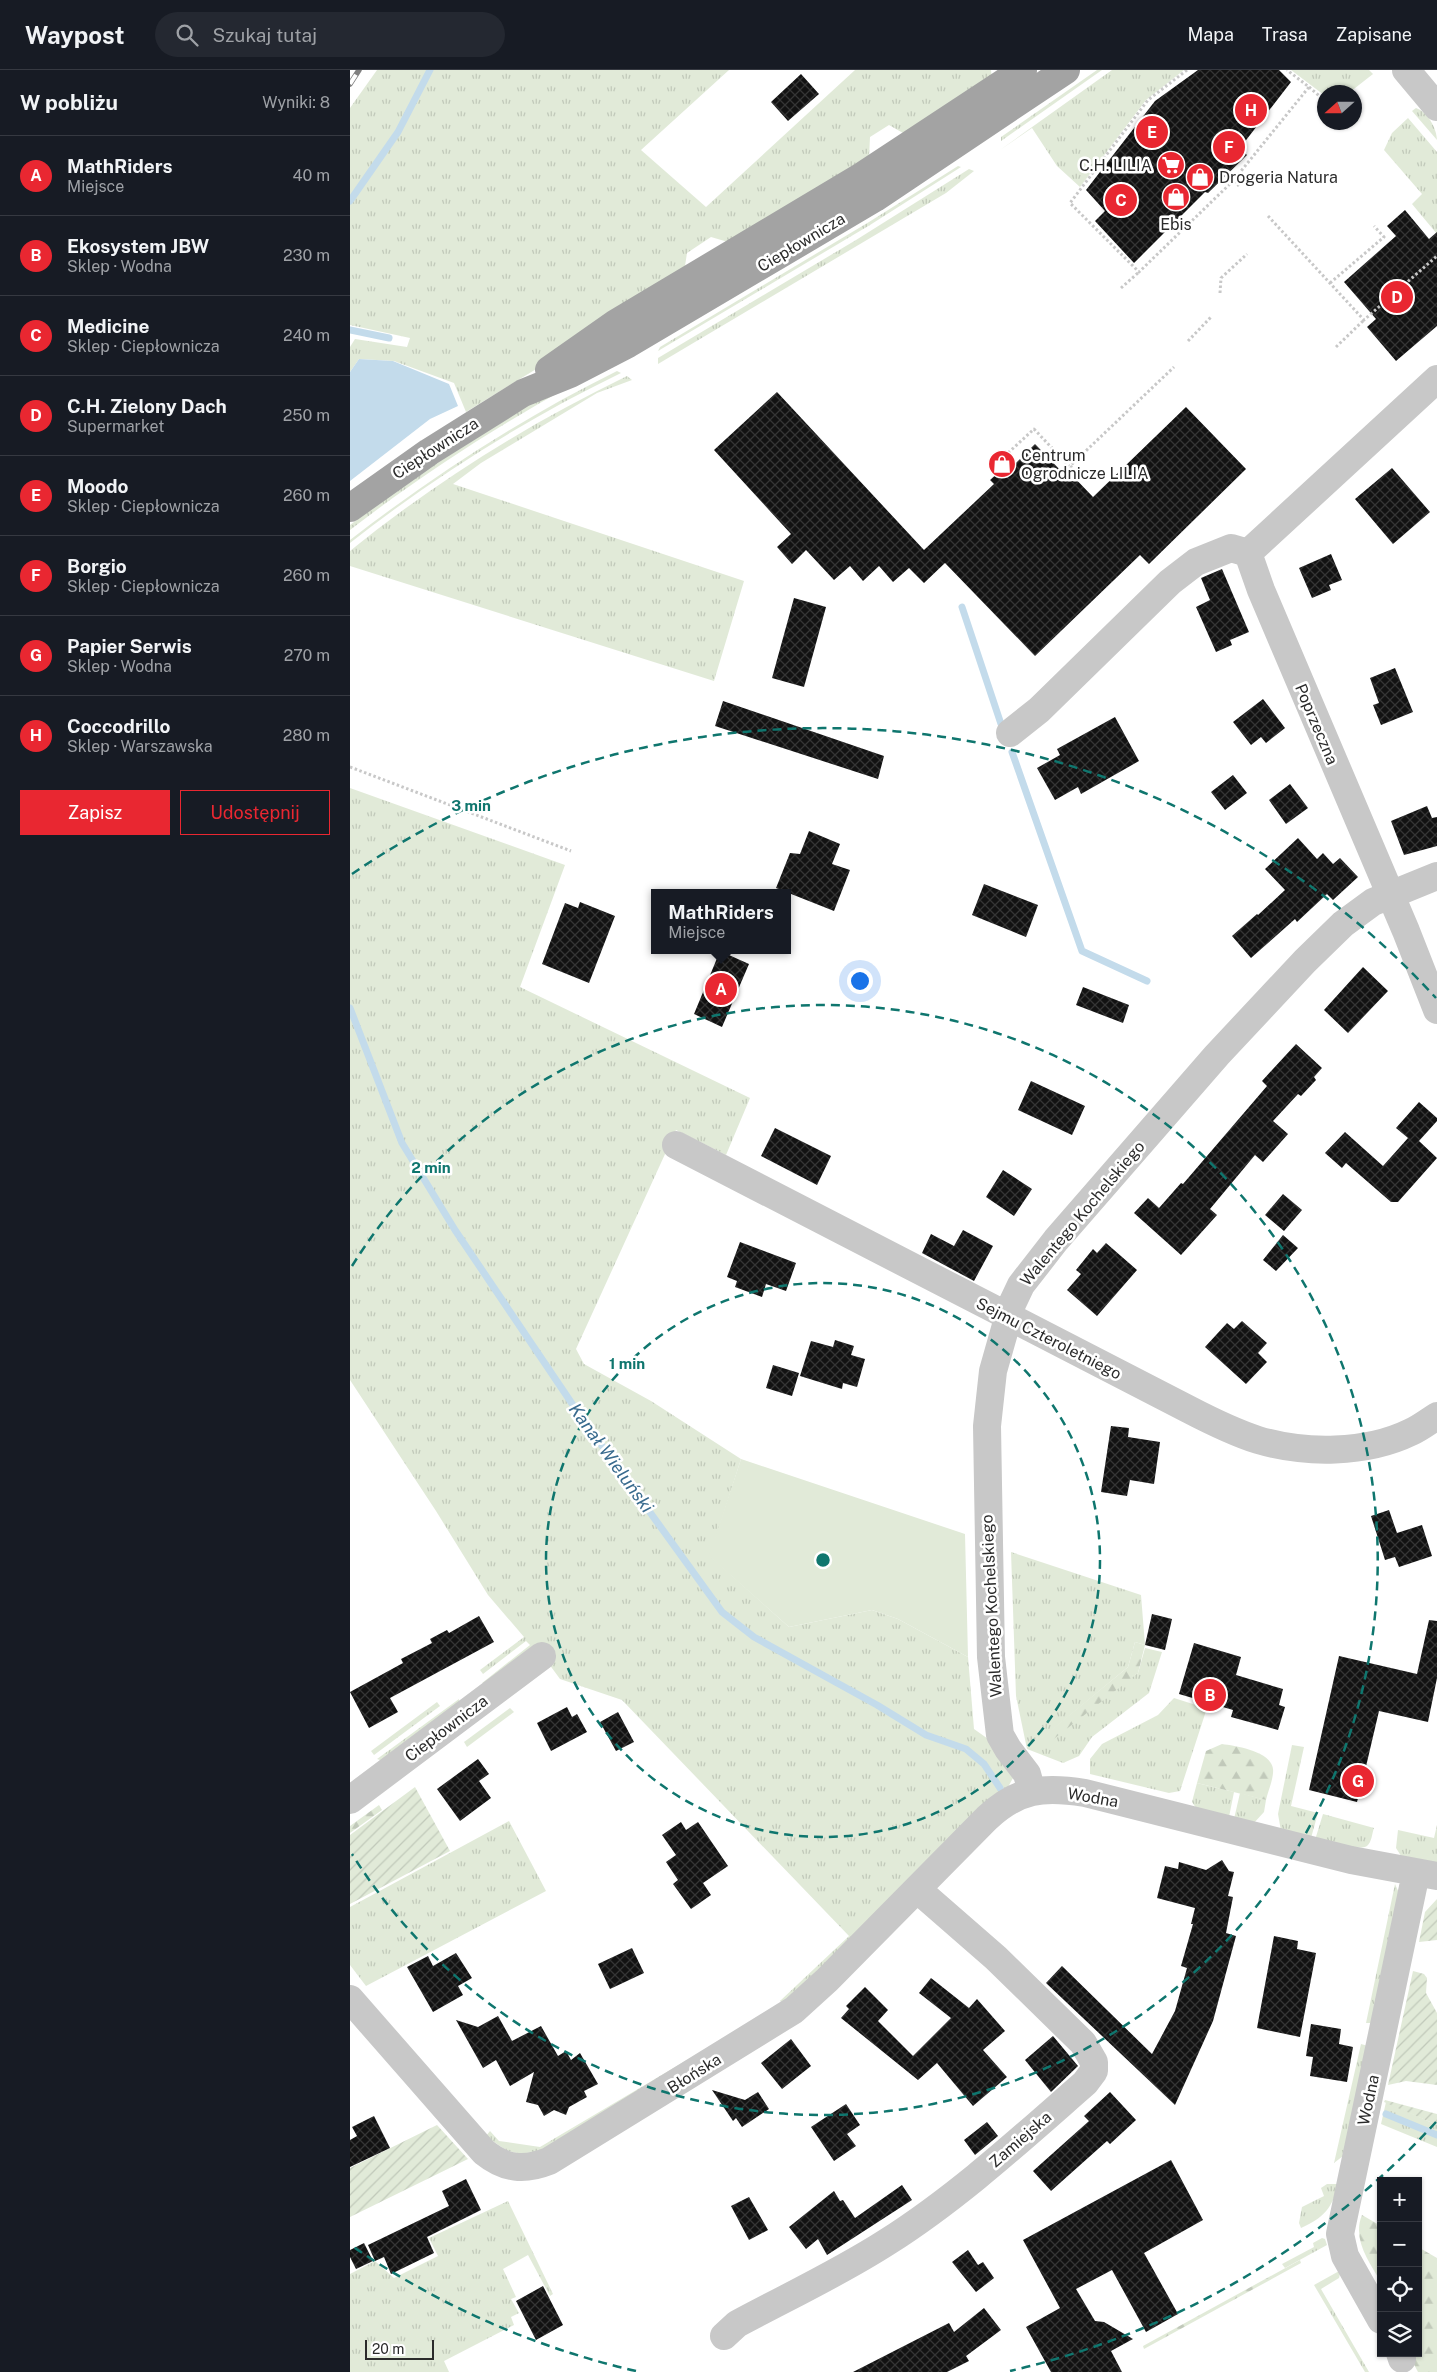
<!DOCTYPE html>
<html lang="pl">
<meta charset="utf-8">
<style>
body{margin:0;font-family:"Public Sans",sans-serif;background:#242831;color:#f1f3f6}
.controls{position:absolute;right:15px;bottom:15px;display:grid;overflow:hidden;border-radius:0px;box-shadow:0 1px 4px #0004}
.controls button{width:45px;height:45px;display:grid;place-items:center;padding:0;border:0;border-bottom:1px solid #363941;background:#171b24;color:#f1f3f6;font:25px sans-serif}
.compass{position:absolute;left:967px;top:15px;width:45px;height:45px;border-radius:50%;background:#171b24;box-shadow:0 1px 4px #0004;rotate:249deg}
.scale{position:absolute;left:15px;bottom:12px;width:69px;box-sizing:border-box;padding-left:5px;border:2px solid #2b2b2b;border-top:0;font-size:14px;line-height:18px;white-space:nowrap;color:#2b2b2b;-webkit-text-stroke:4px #fff;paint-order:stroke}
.you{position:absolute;left:509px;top:910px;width:18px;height:18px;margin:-12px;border:4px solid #fff;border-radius:50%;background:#1a73e8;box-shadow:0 0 0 8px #1a73e833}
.badge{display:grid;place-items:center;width:32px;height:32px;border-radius:50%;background:#e92731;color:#fff;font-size:16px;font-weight:700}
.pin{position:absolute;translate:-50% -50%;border:2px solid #fff;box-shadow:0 1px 5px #0006}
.popup{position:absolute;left:301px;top:819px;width:140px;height:65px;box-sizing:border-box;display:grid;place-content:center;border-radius:0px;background:#171b24;filter:drop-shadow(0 1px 4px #0005);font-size:16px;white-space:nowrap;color:#9ea1a6}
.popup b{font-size:19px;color:#f1f3f6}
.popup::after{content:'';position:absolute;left:50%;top:100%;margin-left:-10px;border:10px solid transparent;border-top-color:#171b24}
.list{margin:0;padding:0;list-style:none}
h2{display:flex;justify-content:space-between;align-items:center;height:65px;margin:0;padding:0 20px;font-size:21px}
h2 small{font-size:16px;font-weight:400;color:#9ea1a6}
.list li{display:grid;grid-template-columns:32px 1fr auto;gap:15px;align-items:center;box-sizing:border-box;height:80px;padding:0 20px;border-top:1px solid #363941}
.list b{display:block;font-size:19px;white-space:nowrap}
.list p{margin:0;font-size:16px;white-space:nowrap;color:#9ea1a6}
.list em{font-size:16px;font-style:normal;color:#9ea1a6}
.actions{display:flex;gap:10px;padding:15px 20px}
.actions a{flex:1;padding:11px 0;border:1px solid #e92731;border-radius:0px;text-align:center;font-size:18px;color:#e92731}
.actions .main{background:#e92731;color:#fff}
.icon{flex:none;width:28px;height:28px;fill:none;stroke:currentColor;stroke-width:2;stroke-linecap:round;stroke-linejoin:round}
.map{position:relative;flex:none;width:1087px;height:2302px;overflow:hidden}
header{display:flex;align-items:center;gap:30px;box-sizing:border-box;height:70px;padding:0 25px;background:#171b24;border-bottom:1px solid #363941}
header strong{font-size:24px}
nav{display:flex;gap:28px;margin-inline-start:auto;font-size:18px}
.search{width:350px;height:45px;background:#242831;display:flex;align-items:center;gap:12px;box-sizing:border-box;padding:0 18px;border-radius:28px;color:#9ea1a6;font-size:19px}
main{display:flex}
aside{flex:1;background:#171b24}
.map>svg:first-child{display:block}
.grass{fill:url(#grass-tufts)}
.forest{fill:url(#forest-firs)}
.park{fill:#e1ead8}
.garden{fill:url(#garden-furrows)}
.water{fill:#c3dbeb}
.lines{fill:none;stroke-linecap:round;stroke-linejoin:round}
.stream{stroke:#c3dbeb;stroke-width:7}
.building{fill:url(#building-cross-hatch)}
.path{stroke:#c8c8c8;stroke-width:3;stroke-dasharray:2.5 2.5;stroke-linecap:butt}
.minor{stroke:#c8c8c8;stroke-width:28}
.major{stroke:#a3a3a3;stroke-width:28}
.rail-casing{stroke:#808080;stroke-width:5.5}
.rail{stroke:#fff;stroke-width:4;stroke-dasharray:11;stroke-linecap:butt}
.ring{fill:none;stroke:#0f766e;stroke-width:2.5;stroke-dasharray:9 6}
.labels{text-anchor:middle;stroke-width:5;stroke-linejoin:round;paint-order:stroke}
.poi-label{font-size:16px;fill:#2b2b2b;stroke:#fff;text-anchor:start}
.street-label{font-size:16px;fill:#2b2b2b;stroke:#fff}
.water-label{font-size:18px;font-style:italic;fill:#396b8e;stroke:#fff}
.centre{fill:#0f766e;stroke:#fff;stroke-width:2.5}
.ring-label{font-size:15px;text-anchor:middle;font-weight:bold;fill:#0f766e;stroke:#fff;stroke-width:5;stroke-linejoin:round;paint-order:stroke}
</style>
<header>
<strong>Waypost</strong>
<div class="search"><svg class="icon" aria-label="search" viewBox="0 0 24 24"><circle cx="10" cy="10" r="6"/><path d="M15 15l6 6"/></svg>Szukaj tutaj</div>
<nav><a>Mapa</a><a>Trasa</a><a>Zapisane</a></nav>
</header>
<main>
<aside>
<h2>W pobliżu<small>Wyniki: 8</small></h2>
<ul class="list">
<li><span class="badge">A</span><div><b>MathRiders</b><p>Miejsce</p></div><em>40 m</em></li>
<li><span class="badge">B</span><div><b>Ekosystem JBW</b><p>Sklep · Wodna</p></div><em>230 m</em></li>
<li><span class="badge">C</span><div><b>Medicine</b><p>Sklep · Ciepłownicza</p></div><em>240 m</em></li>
<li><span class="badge">D</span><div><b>C.H. Zielony Dach</b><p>Supermarket</p></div><em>250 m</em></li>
<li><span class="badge">E</span><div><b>Moodo</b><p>Sklep · Ciepłownicza</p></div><em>260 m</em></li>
<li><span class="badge">F</span><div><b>Borgio</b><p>Sklep · Ciepłownicza</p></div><em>260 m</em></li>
<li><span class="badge">G</span><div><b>Papier Serwis</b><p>Sklep · Wodna</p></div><em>270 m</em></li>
<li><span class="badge">H</span><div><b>Coccodrillo</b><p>Sklep · Warszawska</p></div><em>280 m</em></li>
</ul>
<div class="actions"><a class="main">Zapisz</a><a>Udostępnij</a></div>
</aside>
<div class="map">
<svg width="1087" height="2302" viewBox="0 0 1087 2302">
<defs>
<pattern id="grass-tufts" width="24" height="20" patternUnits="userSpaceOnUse" patternTransform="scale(1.25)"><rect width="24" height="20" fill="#e1ead8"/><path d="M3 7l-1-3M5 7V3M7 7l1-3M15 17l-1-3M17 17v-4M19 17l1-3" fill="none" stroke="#c1c9ba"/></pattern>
<pattern id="forest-firs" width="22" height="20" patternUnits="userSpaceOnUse" patternTransform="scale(1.25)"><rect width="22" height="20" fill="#e1ead8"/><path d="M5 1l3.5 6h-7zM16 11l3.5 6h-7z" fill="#c1c9ba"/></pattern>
<pattern id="garden-furrows" width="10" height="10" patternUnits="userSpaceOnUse" patternTransform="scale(1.25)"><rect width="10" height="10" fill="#e1ead8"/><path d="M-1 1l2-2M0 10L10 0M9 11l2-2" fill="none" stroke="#c1c9ba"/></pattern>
<pattern id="building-cross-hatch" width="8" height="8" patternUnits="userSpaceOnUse" patternTransform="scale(1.25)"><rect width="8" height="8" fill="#121212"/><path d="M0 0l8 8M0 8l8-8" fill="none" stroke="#353535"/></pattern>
</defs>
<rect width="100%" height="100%" fill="#fff"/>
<path class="grass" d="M27 0H379L291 80 356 137 505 0H641L642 9 553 63 539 55 520 67 519 88 378 172 361 167 337 183 335 196 201 290 116 342 104 313 44 291 9 289 0 302V277L5 269 57 277 60 268 0 255V38Z
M747 0H752L651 71V67Z
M762 0H834L796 30 730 117 707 96 682 58 650 80Z
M941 0H1019L1023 4 1000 22H974V25Z
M1066 38C1078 42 1087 59 1087 70L1062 41Z
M1058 48 1087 82V164L1062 134 1072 124 1034 80 1042 63Z
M608 96 611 97 520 155 308 281 310 277 519 152Z
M619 99 624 101 596 123 308 294V288L506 170Z
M267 301 271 303C174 350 84 407 0 473V470C84 405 172 348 267 301Z
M277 306 282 310 247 323 131 393 103 414 394 511 364 611 0 496V481C85 412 178 354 277 306Z
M220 316C143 359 70 406 0 460V455L66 406 178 335Z
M0 718 215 795 170 917 400 1028 376 1085 326 1060 226 1279 234 1294 301 1331 391 1389 360 1486 439 1557 522 1540 548 1549 618 1587 624 1659 641 1671 663 1708 658 1717 488 1885 433 1933 430 1931 499 1866 272 1630 210 1609 199 1594 137 1614 132 1613 180 1575 176 1571 133 1604 130 1600 174 1567 138 1525 86 1441 0 1310Z
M661 1482 791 1525 795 1575 785 1572 778 1597 690 1670 788 1603 795 1578 812 1582 799 1623 742 1667 729 1686 713 1693 677 1679 666 1626Z
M824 1628 849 1636V1639L856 1641 830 1721 819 1723 740 1704V1689L752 1674 808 1645Z
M109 1629V1635L33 1691 27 1689Z
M87 1632 90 1636 24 1685 21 1681Z
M160 1638 164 1642 117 1677 114 1672Z
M942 1675 954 1677 941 1736 968 1743 961 1768 931 1761 928 1744Z
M847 1713 884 1722 879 1747 846 1738 842 1732Z
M890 1723 916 1730 914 1742 903 1754 884 1749Z
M973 1744 1024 1758C1022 1763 1022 1772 1017 1776 1009 1781 976 1772 965 1770Z
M159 1751 196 1821 16 1916 0 1895V1837Z
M1087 1755V1795L1053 1789 1046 1778 1048 1760 1084 1768Z
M1045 1814 1049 1823 1023 1953H1016Z
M386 1961 195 2080C164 2086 161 2085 136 2066L140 2061 149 2071 190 2077Z
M1011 1974 1018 1976 993 2086 984 2093Z
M1036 2032 1087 2055V2077L1031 2054Z
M977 2114H989C981 2139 975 2147 951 2158L949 2153 952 2137 974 2126 971 2118Z
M158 2131 203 2224 200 2226 178 2185 153 2199 166 2227 161 2229 169 2243 161 2247 164 2255 94 2291 99 2302H0V2204L25 2191 44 2208 88 2186 79 2168Z
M972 2168 975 2169 977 2175 935 2198 932 2194 964 2177 963 2173Z
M991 2200 989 2208 971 2219 1019 2302H1015L964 2215Z"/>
<path class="forest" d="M785 1572 795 1575 788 1603 696 1675 689 1670 778 1597Z
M872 1674C886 1676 921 1681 923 1699 924 1708 918 1721 916 1730L847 1713 856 1681Z
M29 1735 32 1740 0 1763V1756Z
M1012 2145 1031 2156V2212C1019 2192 1002 2169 1012 2145Z
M1068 2177 1087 2188V2302H1068L1059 2285 1068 2283 1069 2279Z
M950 2190 951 2193 794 2279 793 2276Z"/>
<path class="park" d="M391 1389 615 1464 618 1587 548 1549 522 1540 439 1557 359 1486Z"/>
<path class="garden" d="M65 1717 100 1781 0 1834V1765Z
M1087 1829V1870L1069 1872 1075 1842Z
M1063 1901 1074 1904 1077 1908 1076 1923 1087 1943V2015L1056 2011 1038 2015Z
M1035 2030 1087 2044V2055L1034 2032Z
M87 2055 118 2089 0 2147V2098Z"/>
<path class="water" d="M9 289 43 291 99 314 108 336 80 349 0 411V302Z"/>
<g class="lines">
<path class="stream" d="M0 131 48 62 80 0
M0 260 39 268
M612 537 651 654
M662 682 732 881 797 911
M0 938 52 1073 105 1160 229 1344 372 1542 404 1567 527 1635 576 1665 616 1679 634 1694 650 1718
M1036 2044 1087 2065"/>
</g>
<path class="building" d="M848 0H929L941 12 890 78 897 85 858 123 855 122 784 193 745 151 755 141 736 120 805 31Z
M451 4 469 24 438 51 421 32Z
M1055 140 1079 169 1087 162V256L1046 291 1017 257 1026 249 994 212 1046 166 1037 156Z
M427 322 574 480 644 414 640 410 661 391 664 395 685 374 716 406 719 402 743 427 836 337 896 399 799 494 790 485 685 586 595 493 574 513 559 498 543 512 529 496 513 511 500 496 484 510 456 480 442 494 427 477 441 464 364 380Z
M1042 398 1080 442 1043 474 1005 429Z
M981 484 992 510 979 515 981 520 962 528 949 498Z
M872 499 899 562 880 570 882 575 866 582 846 537 860 530 851 508Z
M444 528 476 537 454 617 422 608Z
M1045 598 1063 642 1031 655 1023 635 1029 633 1020 608Z
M913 629 935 658 916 673 911 667 901 675 883 652Z
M373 631 534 686 528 709 365 656Z
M765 647 789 691 731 724 728 717 705 730 687 698 710 685 707 679Z
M883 705 897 723 875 740 861 722Z
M940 714 958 738 936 754 919 730Z
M1077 736 1082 748 1087 747V776L1054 785 1041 751Z
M459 761 490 774 482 794 500 800 484 841 426 818 440 783 450 784Z
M948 768 967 789 973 783 983 794 990 788 1008 807 983 830 977 824 947 852 945 849 901 888 882 866 907 844 908 845 935 820 915 799Z
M634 814 688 835 676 867 622 845Z
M230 832 265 846 239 913 192 894 215 833 228 838Z
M370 881 399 894 372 957 344 944Z
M1013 897 1038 921 998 963 974 940Z
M733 917 779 935 773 953 726 935Z
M946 974 972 998 964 1007 966 1010 951 1026 948 1024 923 1051 938 1064 913 1092 905 1085 860 1139 867 1145 831 1185 784 1143 798 1128 809 1138 831 1113 833 1114 917 1016 912 1011Z
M681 1011 735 1036 722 1065 668 1040Z
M1069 1032 1087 1048V1051L1069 1071 1087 1088 1048 1132H1041L996 1093 992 1098 975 1083 995 1062 1033 1096 1058 1068 1046 1058Z
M425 1058 481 1086 467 1115 411 1086Z
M653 1100 682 1119 664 1146 636 1127Z
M933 1124 952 1140 934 1161 915 1145Z
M613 1160 643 1176 624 1211 572 1183 581 1164 604 1176Z
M933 1165 948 1178 926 1201 913 1190Z
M390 1172 446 1193 436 1221 416 1214 412 1227 385 1217 387 1211 377 1207Z
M756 1173 787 1200 747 1246 717 1220 731 1204 726 1200 743 1179 747 1183Z
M892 1251 917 1273 908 1283 917 1292 896 1314 855 1277 877 1253 884 1259Z
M485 1270 504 1276 501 1285 515 1289 507 1317 493 1313 492 1319 450 1306 461 1271 483 1277Z
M423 1295 449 1303 442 1326 416 1318Z
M761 1356 779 1358 778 1367 810 1372 804 1414 780 1410 777 1426 751 1422Z
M1039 1440 1047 1463 1072 1455 1082 1486 1049 1497 1045 1487 1035 1490 1021 1446Z
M802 1544 822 1549 815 1580 795 1575Z
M129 1546 144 1572 40 1628 48 1642 19 1658 0 1622 53 1593 51 1589 82 1573 80 1569 97 1560 99 1563Z
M1079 1550 1087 1551V1608L1078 1652 1029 1641 1014 1705 1025 1713 1011 1717 1007 1732 959 1720 989 1586 1067 1604Z
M844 1573 891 1587 886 1605 933 1619 929 1635 935 1637 928 1660 881 1647 883 1640 829 1624Z
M217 1637 222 1647 227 1644 237 1662 201 1681 187 1653Z
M268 1642 284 1672 266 1681 250 1652Z
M128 1689 139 1704 129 1711 141 1728 110 1751 87 1719Z
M331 1752 336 1760 348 1752 378 1796 353 1813 361 1825 341 1839 323 1814 328 1810 316 1792 326 1785 312 1765Z
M872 1790 879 1801 884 1802 878 1826 883 1827 876 1863 886 1866 863 1951 825 2035 696 1913 712 1896 802 1984 825 1941 837 1898 831 1896 843 1854H841L845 1838 807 1828 815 1796 828 1799 829 1792 856 1800Z
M924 1866 948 1871 947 1879 966 1883 950 1967 907 1958Z
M282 1878 294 1903 260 1919 248 1894Z
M106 1883 122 1908 108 1916 113 1925 83 1942 57 1897 78 1886 83 1896Z
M581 1908 619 1938 627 1929 655 1961 633 1980 657 2007 623 2036 587 1993 568 2010 491 1948 499 1939 496 1936 515 1917 538 1940 528 1951 563 1986 601 1948 569 1923Z
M148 1946 162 1971 191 1956 208 1986 216 1981 221 1990 230 1983 248 2014 234 2021 237 2027 219 2037 216 2045 204 2040 194 2046 188 2035 176 2032 184 2002 160 2016 146 1990 133 1998 106 1950 128 1957Z
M961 1954 991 1959 989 1974 1003 1977 997 2012 960 2006 963 1987 956 1986Z
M703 1966 728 1996 701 2022 675 1990Z
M441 1969 461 1996 432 2019 411 1993Z
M362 2020 395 2030 408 2022 419 2039 392 2057 386 2048 383 2051Z
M760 2022 786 2050 760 2074 757 2071 701 2121 683 2101 739 2051 734 2046Z
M496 2034 510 2055 497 2064 506 2076 484 2091 461 2057Z
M24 2046 40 2078 0 2097V2070L7 2066 2 2057Z
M637 2052 648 2066 625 2085 614 2070Z
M821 2090 853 2150 794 2183 828 2244 796 2262 762 2200 726 2219 745 2251 754 2252 783 2269 761 2281 772 2302H701L676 2257 710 2238 673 2170Z
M116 2109 131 2140 77 2167 84 2183 41 2204 34 2187 25 2191 18 2175 99 2136 92 2121Z
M552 2115 562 2130 477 2185 468 2169 456 2179 439 2157 484 2121 490 2131 493 2130 505 2148Z
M399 2127 418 2160 399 2170 381 2136Z
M14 2173 23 2191 6 2199 0 2187V2180Z
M618 2180 628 2195 633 2192 644 2208 626 2222 602 2192Z
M193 2216 213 2255 186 2270 166 2231Z
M634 2238 651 2260 616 2286 619 2291 597 2302H503L599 2253 604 2262Z"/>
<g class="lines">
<path class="path" d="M837 0 798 30 720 133 789 202 883 111 959 17 937 0
M959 17 974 30
M877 104 889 116
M918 146 1014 250 1087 186
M980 213 1034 167 1024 156
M771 218 789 202
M870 223 871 208 897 184
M838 271 862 246
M986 277 1014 250
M650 400 645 395 684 359 719 396
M726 409 729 405 720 396 824 297
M0 697 221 781"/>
<path class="minor" d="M1056 0 1087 37
M1087 309 898 483 911 520 1056 861 1087 940
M660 663 689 640 820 512 846 492 881 478 898 483
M326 1075 838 1339C861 1351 883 1362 908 1370 955 1384 1016 1384 1061 1362 1070 1358 1079 1351 1087 1346
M682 1722 677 1704 658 1679 650 1665 641 1587 637 1356 643 1301 662 1234 671 1215 706 1170 867 985 955 891 993 854 1023 832 1087 806
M0 1730 192 1586
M0 1929 134 2082C155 2099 174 2101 199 2091L444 1940 477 1910 637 1748C668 1719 693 1716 735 1723L1001 1790 1087 1806
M1031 2250 995 2186 990 2164 1066 1803
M374 2266 387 2254C437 2227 489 2203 537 2172 608 2127 671 2069 735 2013L744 2001V1992L733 1973 646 1888 568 1820
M1050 2283 1052 2289"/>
<path class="major" d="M199 300 266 253 512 106 673 0
M0 438 79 382 173 323 220 304 278 274 525 128 716 0"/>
<g class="rail-casing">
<path id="rail" d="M0 14 9 0"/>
</g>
<use href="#rail" class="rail"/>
</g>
<g class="ring">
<circle cx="473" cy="1490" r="277"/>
<path d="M2 1196A555 555 0 1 1 2 1784"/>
<path d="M1086 2052A832 832 0 0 1 660 2301M286 2301A832 832 0 0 1 2 2176M2 804A832 832 0 0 1 1086 928"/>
</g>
<defs>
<g id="supermarket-disc" transform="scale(1.4375)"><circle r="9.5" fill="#e92731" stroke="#fff"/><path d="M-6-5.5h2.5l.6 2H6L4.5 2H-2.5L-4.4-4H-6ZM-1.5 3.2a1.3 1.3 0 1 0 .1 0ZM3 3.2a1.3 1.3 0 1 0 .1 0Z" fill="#fff"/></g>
<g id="shop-disc" transform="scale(1.4375)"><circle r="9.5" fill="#e92731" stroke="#fff"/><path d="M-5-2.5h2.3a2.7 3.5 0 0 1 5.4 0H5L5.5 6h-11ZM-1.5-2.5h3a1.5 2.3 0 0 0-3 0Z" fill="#fff"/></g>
</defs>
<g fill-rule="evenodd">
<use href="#supermarket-disc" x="821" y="95"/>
<use href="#shop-disc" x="850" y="107"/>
<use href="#shop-disc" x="826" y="127"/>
<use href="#shop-disc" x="652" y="394"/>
</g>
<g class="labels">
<g class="poi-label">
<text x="802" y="101" text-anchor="end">C.H. LILIA</text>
<text x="869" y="113">Drogeria Natura</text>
<text x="826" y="160" text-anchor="middle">Ebis</text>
<text x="671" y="391">Centrum<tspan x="671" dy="18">Ogrodnicze LILIA</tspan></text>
</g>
<g class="street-label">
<text transform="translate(451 172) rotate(-31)" y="6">Ciepłownicza</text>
<text transform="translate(85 378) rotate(-33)" y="6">Ciepłownicza</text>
<text transform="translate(967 654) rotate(67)" y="6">Poprzeczna</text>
<text transform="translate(732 1143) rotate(-50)" y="6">Walentego Kochelskiego</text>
<text transform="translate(699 1268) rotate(27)" y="6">Sejmu Czteroletniego</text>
<text transform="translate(641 1536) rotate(-93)" y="6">Walentego Kochelskiego</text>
<text transform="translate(96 1658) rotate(-37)" y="6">Ciepłownicza</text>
<text transform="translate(743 1727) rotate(10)" y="6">Wodna</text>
<text transform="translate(344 2003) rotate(-32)" y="6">Błońska</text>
<text transform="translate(1018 2030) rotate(-78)" y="6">Wodna</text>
<text transform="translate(670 2069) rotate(-41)" y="6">Zamiejska</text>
</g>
<g class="water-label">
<text transform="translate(261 1388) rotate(54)" y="6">Kanał Wieluński</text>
</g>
</g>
<circle cx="473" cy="1490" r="8" class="centre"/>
<g class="ring-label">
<text x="121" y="741">3 min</text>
<text x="81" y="1103">2 min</text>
<text x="277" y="1299">1 min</text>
</g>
</svg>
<div class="controls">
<button>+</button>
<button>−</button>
<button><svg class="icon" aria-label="locate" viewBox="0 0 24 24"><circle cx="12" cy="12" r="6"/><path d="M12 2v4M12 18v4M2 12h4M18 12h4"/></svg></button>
<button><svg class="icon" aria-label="layers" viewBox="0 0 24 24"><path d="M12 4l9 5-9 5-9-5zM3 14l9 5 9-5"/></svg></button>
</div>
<svg class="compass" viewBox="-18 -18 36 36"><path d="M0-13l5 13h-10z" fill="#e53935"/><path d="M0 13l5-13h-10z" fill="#9ea1a6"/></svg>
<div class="scale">20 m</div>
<div class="you"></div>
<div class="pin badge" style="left:371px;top:919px">A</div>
<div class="popup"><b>MathRiders</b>Miejsce</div>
<div class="pin badge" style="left:860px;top:1625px">B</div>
<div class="pin badge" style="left:771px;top:130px">C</div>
<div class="pin badge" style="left:1047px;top:227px">D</div>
<div class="pin badge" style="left:802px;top:62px">E</div>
<div class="pin badge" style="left:879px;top:77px">F</div>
<div class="pin badge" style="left:1008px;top:1711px">G</div>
<div class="pin badge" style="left:901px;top:40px">H</div>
</div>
</main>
